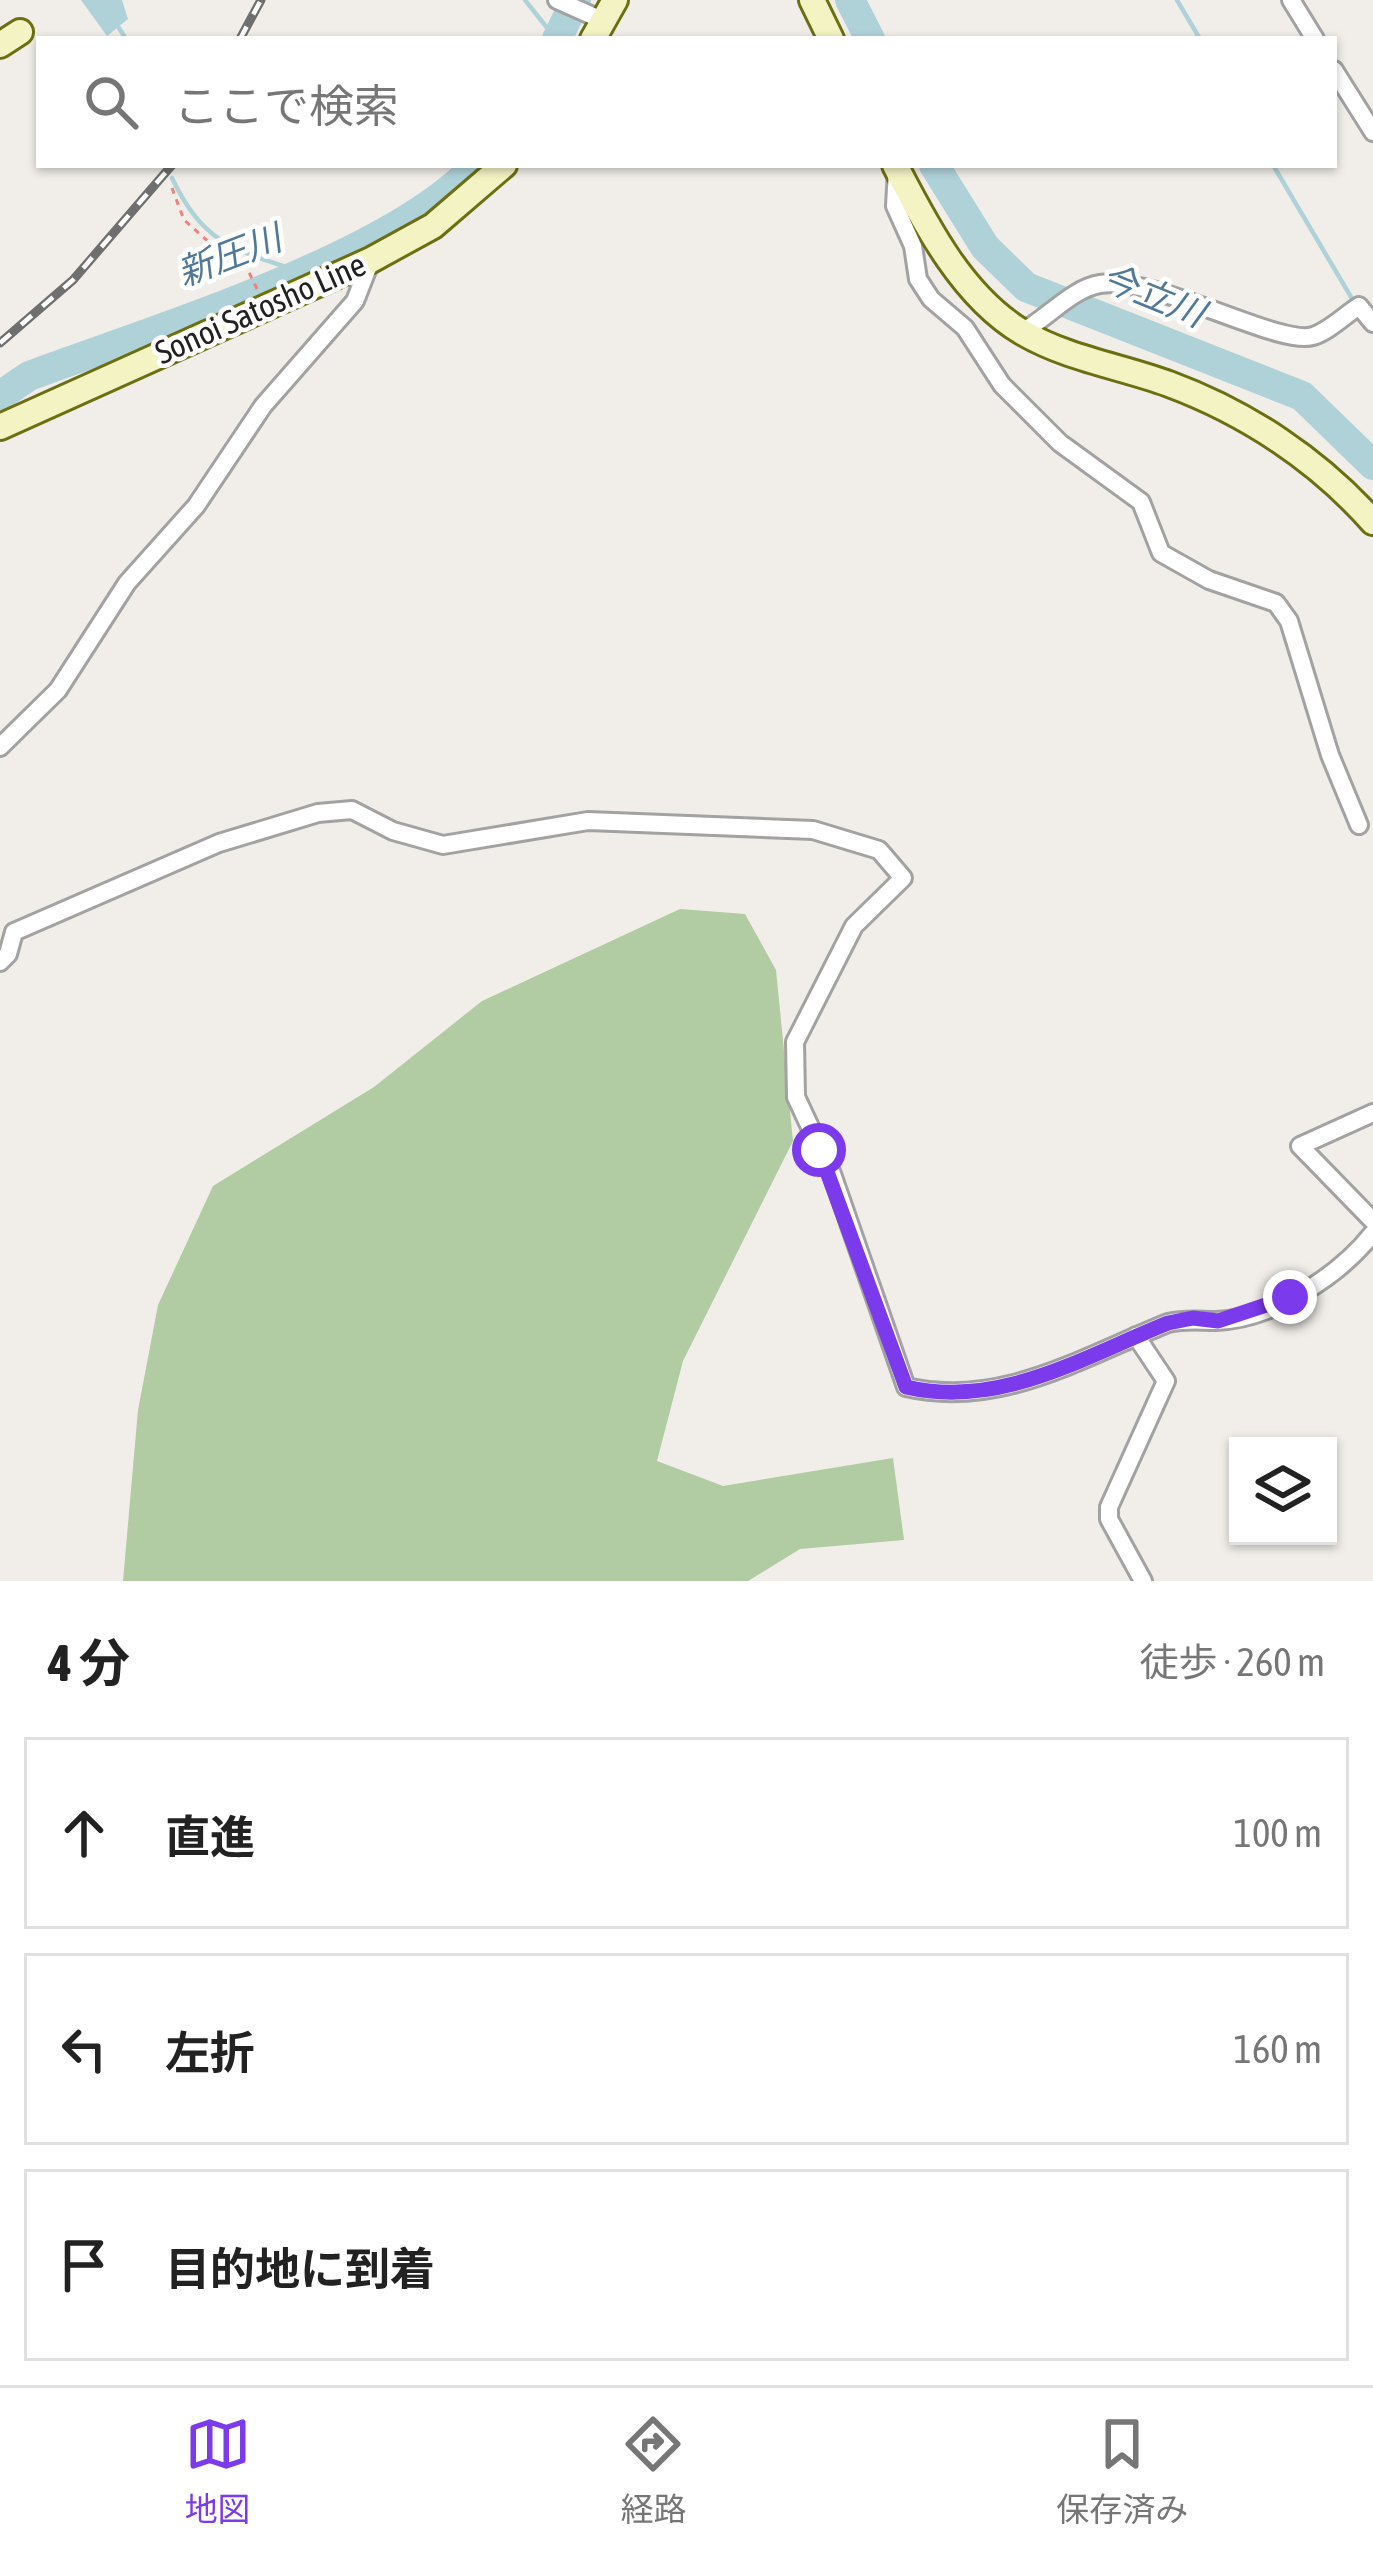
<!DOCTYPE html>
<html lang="ja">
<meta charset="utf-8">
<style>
body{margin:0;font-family:"Asap Condensed","Noto Sans JP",sans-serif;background:#f6f6f6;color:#222}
.controls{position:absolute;right:36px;bottom:36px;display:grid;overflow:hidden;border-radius:0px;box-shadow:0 3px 9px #0004}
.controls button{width:108px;height:108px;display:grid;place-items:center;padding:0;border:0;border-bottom:3px solid #e0e0e0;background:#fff;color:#222;font:60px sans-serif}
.stop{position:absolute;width:36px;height:36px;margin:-27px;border:9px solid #7c3aed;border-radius:50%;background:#fff}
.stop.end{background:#7c3aed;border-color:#fff;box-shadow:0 3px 12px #0008}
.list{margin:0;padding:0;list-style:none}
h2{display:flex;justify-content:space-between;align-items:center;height:156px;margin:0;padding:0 48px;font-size:51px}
h2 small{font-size:39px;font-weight:400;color:#767676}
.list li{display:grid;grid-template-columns:78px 1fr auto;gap:36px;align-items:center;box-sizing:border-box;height:192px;margin:0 24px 24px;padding:0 24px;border:3px solid #e0e0e0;border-radius:0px}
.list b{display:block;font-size:45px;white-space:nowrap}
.list em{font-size:39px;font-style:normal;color:#767676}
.icon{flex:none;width:66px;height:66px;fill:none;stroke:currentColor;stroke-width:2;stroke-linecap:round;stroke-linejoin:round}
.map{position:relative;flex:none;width:1373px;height:1581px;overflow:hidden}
.search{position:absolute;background:#fff;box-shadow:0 3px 9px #0004;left:36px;right:36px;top:36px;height:132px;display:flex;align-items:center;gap:30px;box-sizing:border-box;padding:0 42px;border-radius:0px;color:#767676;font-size:45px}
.sheet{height:804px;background:#fff}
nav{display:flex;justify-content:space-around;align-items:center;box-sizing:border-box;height:168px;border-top:3px solid #e0e0e0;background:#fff;font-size:33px;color:#767676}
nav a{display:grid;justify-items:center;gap:6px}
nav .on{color:#7c3aed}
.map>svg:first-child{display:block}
.forest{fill:#b1cba2}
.water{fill:#afd2d9}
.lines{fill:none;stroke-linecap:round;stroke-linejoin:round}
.stream{stroke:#afd2d9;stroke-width:4.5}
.river{stroke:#afd2d9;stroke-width:30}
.street-casing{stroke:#a2a2a2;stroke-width:22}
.secondary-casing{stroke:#6b6f11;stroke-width:30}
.path{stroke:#ec837f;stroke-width:3;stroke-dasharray:6 6;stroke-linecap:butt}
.street{stroke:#fff;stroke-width:16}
.secondary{stroke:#f4f3c4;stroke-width:24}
.rail-casing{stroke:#6f6f6f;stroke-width:9}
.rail{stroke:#fff;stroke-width:4.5;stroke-dasharray:14;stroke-linecap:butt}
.route{stroke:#7c3aed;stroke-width:15}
.labels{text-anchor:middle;stroke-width:9;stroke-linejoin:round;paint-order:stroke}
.street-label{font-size:33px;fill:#212121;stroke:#fff}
.water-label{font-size:36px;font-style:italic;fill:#507999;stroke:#fff}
</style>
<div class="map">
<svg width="1373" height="1581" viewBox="0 0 1373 1581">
<rect width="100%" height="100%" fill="#f1eee9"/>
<path class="forest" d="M680 909 745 914 776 970 793 1141 683 1361 657 1461 723 1486 893 1458 904 1540 800 1549 748 1581H123L138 1410 158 1305 213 1186 374 1087 482 1001Z"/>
<path class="water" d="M81 0H122L128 19 107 36Z"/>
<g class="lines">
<path class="stream" d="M525 0 556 39
M1177 0 1200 39
M117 25 126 39
M1273 165 1354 302
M172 178C203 243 233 250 299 271"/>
<path class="river" d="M850 0 870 39
M557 39 576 0
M934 165 985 247 1026 287 1302 396 1373 465
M0 396 29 376C150 331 392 257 476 165"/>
<g class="street-casing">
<path id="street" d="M557 0 604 21
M1291 0 1315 39
M1334 70 1373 132
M897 170 895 206 913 246 918 279 931 299 965 328 1002 385 1060 443 1141 502 1161 553 1209 580 1276 603 1289 621 1330 755 1359 825
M1022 332C1046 319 1073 288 1100 284 1154 275 1280 347 1313 336 1329 331 1345 315 1359 306L1373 323
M0 747 58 690 127 583 196 506 263 406 355 301 371 260
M14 932 219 843 318 813 352 810 393 831 443 845 588 821 813 830 879 850 903 878 854 926 795 1042 796 1097 832 1174 906 1387C1000 1409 1083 1357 1168 1323 1186 1319 1199 1321 1216 1321 1273 1319 1339 1276 1373 1233
M0 962 8 954 14 932
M1373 1113 1300 1146 1373 1221
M1136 1336 1166 1381 1109 1507V1519L1143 1581"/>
</g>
<g class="secondary-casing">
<path id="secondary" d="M812 0 831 39
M593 39 615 0
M0 45 20 32
M895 165C926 225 962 296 1022 332 1068 359 1120 366 1169 384 1247 413 1318 460 1373 522
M0 427 371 260 433 226 504 165"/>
</g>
<path class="path" d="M172 188 184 220 212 245 244 262 257 289"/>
<use href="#street" class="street"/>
<use href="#secondary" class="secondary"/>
<g class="rail-casing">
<path id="rail" d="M240 39 261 0
M0 343 73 280 172 165"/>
</g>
<use href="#rail" class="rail"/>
</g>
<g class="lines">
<path class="route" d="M819 1150 906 1387C1000 1409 1083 1357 1168 1323L1193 1318 1218 1321 1290 1297"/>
</g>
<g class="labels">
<g class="street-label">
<text transform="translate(260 308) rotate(-24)" y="12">Sonoi Satosho Line</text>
</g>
<g class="water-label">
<text transform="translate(229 255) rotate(-21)" y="13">新圧川</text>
<text transform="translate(1153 295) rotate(22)" y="13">今立川</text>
</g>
</g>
</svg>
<div class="controls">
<button><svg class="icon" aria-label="layers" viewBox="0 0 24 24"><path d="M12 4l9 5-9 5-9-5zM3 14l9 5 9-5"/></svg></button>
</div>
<div class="stop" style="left:819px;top:1150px"></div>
<div class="stop end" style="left:1290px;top:1297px"></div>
<div class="search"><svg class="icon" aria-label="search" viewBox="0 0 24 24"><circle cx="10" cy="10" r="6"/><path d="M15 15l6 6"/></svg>ここで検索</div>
</div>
<section class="sheet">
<h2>4 分<small>徒歩 · 260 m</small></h2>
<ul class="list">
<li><svg class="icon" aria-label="ahead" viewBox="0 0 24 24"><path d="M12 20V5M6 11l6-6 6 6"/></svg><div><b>直進</b></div><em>100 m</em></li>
<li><svg class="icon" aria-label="left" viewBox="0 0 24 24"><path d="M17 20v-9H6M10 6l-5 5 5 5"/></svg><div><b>左折</b></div><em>160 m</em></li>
<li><svg class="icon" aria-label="arrive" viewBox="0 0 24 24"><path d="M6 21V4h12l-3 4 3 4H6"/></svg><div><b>目的地に到着</b></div></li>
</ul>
</section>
<nav>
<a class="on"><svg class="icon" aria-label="map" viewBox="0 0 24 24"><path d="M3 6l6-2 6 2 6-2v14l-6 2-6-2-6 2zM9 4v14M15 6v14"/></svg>地図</a>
<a><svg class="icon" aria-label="directions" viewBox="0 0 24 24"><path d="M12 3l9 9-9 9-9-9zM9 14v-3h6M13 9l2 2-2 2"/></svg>経路</a>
<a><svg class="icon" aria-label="saved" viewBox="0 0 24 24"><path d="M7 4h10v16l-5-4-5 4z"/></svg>保存済み</a>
</nav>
